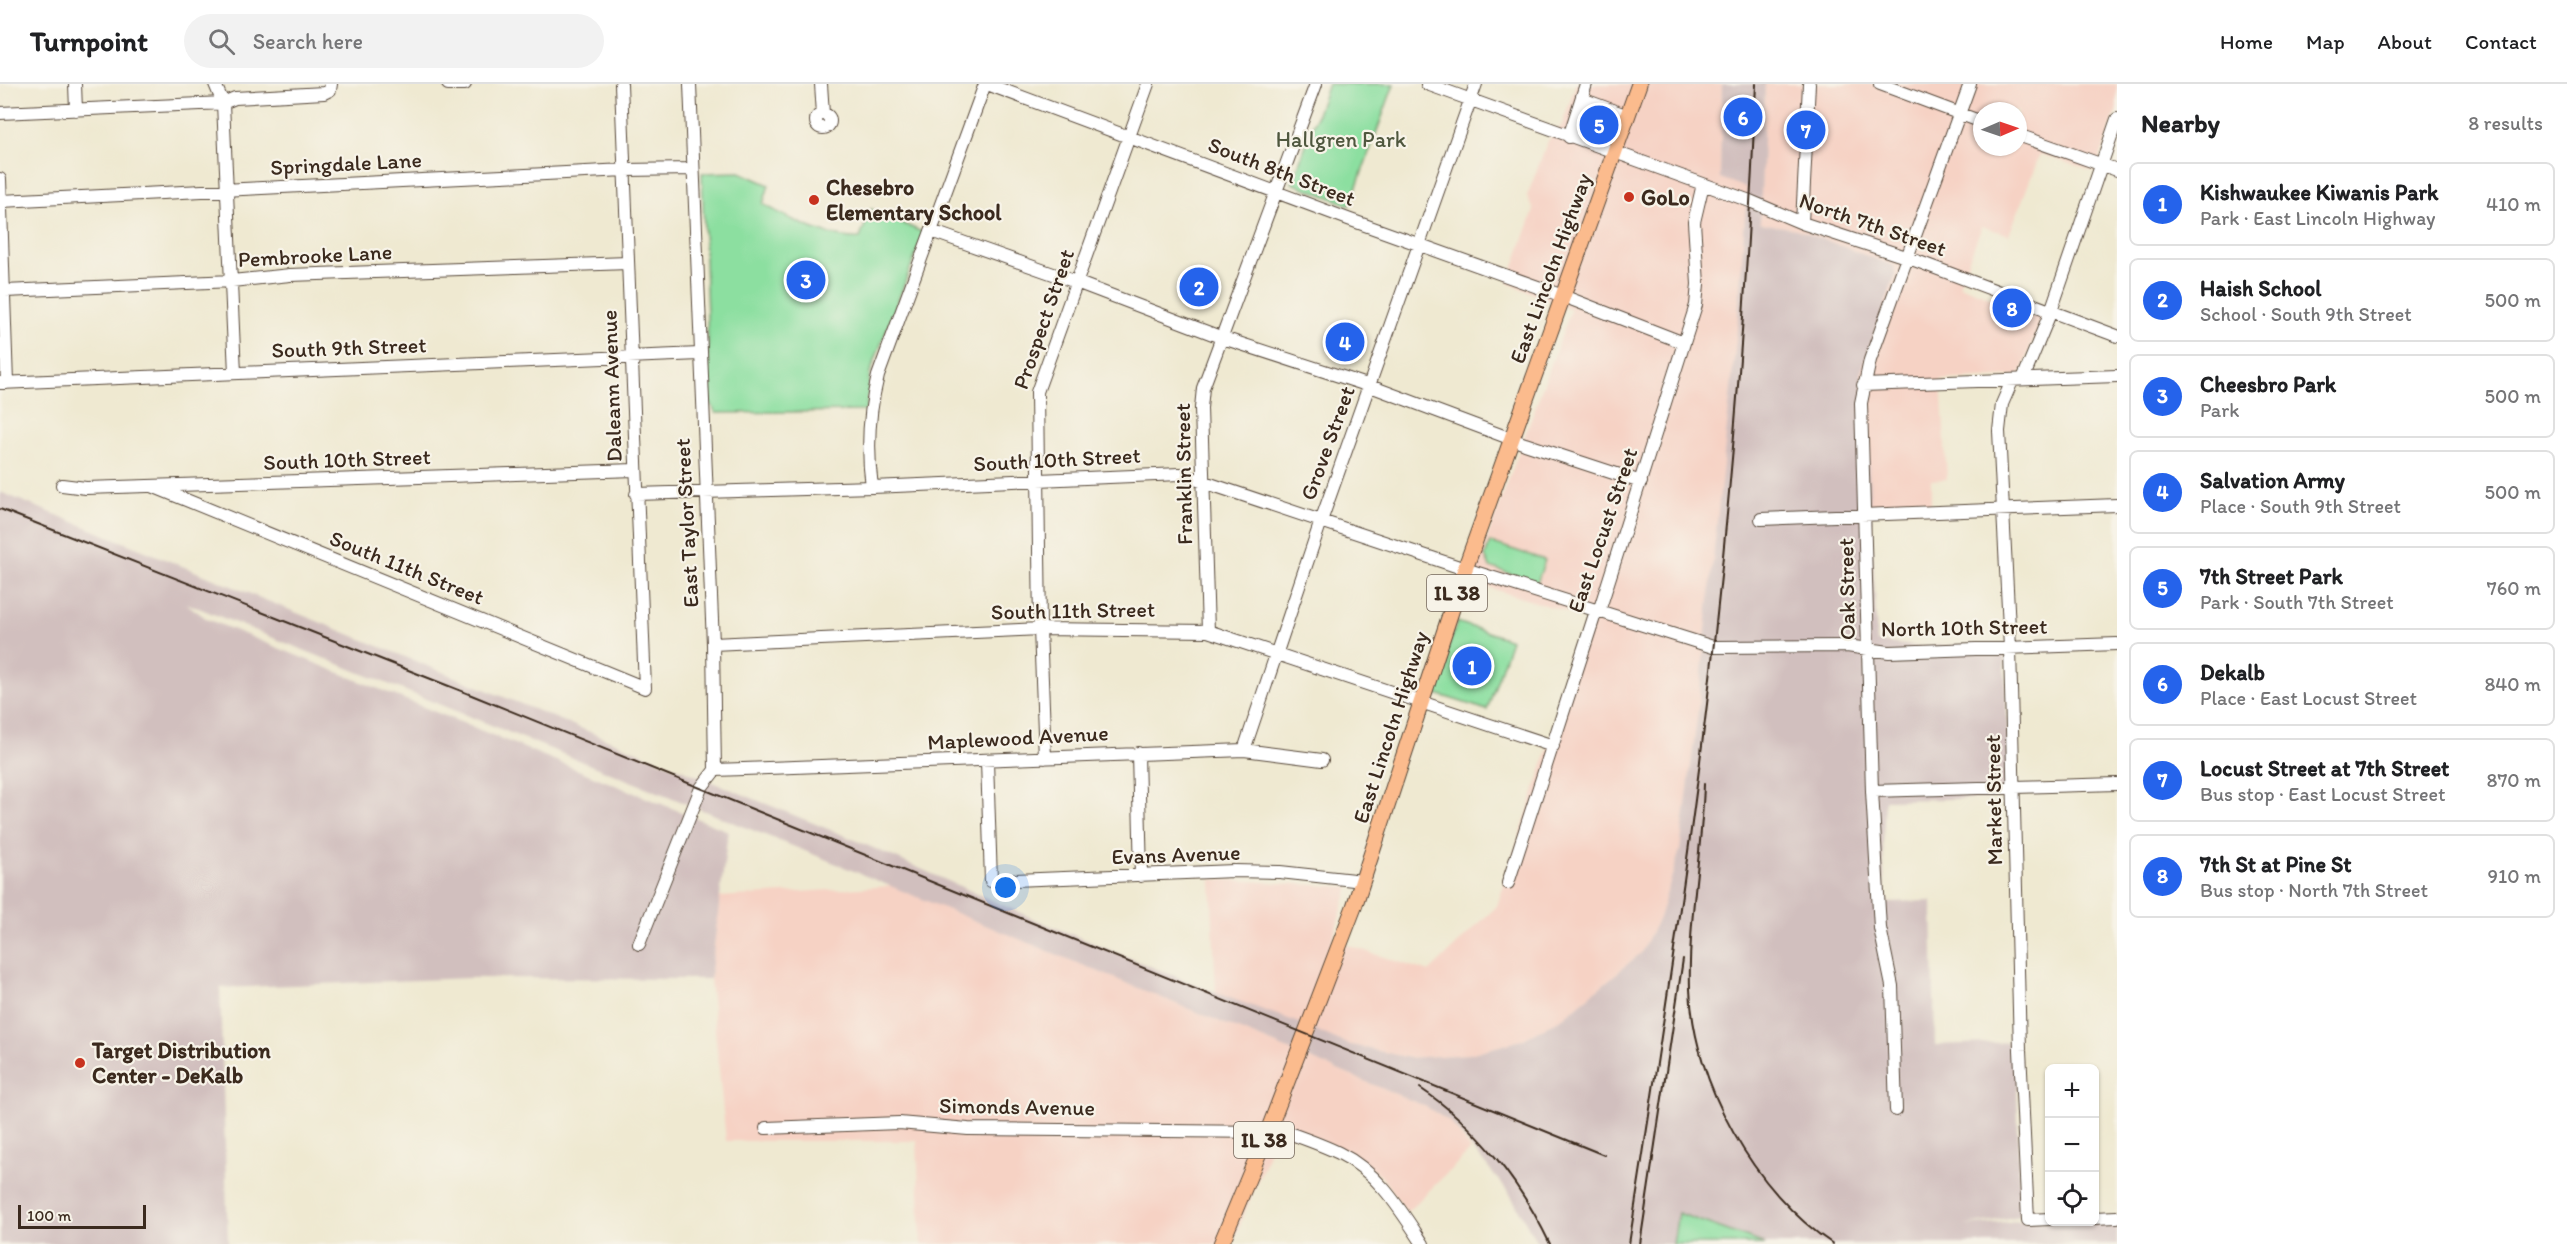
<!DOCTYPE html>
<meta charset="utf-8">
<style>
body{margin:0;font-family:Itim,sans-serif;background:#f2f2f2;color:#202124}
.controls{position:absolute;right:18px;bottom:18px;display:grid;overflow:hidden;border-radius:9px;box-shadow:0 2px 4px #0004}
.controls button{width:54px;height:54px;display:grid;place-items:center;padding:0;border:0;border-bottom:2px solid #e0e0e0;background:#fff;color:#202124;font:30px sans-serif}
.compass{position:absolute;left:1973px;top:18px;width:54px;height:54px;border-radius:50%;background:#fff;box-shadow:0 2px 4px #0004;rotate:88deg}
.scale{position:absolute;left:18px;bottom:15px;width:128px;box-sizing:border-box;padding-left:6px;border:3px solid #3b2a1e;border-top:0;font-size:16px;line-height:21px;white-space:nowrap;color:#3b2a1e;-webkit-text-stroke:4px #f7f3e8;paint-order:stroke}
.you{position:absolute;left:1006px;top:804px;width:21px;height:21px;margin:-15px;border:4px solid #fff;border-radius:50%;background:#1a73e8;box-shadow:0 0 0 9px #1a73e833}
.badge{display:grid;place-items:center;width:39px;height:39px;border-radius:50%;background:#2563eb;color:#fff;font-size:20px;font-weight:700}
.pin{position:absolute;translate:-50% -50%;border:3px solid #fff;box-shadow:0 2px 6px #0006}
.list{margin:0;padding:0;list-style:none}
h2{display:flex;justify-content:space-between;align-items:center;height:78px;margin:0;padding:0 24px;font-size:26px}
h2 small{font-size:20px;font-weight:400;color:#757577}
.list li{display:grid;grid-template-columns:39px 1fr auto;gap:18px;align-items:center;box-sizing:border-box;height:84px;margin:0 12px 12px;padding:0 12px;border:2px solid #e0e0e0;border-radius:9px}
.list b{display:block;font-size:22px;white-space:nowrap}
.list p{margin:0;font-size:20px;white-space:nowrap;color:#757577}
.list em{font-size:20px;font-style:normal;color:#757577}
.icon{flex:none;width:33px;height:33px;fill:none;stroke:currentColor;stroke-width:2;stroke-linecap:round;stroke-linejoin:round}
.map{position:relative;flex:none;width:2117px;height:1160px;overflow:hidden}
header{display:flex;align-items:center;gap:36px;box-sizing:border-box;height:84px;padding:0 30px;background:#fff;border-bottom:2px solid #e0e0e0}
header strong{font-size:28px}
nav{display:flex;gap:33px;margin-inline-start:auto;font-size:21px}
.search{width:420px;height:54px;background:#f2f2f2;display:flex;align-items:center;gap:15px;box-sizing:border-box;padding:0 21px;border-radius:33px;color:#757577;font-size:22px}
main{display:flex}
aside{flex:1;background:#fff}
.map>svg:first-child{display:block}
.built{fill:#f6d2c4;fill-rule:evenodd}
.industrial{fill:#d1bfbe}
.green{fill:#8cdfa0;stroke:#64845f;stroke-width:1.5}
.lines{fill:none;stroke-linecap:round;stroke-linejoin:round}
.minor-casing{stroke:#564739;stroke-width:14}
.major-casing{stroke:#564739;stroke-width:17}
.minor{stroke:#fff;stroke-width:12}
.major{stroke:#fbbb8d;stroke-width:15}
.rail{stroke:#3b2a1e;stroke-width:2}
.poi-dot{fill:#c8321e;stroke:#f7f3e8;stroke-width:2}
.labels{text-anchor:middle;stroke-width:4.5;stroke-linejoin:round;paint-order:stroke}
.shield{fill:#f7f3e8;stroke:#73665b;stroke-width:1.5}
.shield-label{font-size:21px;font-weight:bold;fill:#3b2a1e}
.park-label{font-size:22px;fill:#4f573e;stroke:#f7f3e8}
.street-label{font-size:22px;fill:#3b2a1e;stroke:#f7f3e8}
.poi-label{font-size:22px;font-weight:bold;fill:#3b2a1e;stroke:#f7f3e8;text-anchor:start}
</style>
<header>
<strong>Turnpoint</strong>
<div class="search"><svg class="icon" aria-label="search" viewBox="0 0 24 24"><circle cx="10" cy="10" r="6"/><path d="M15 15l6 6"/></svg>Search here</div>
<nav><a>Home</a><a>Map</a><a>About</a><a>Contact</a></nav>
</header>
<main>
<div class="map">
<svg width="2117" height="1160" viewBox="0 0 2117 1160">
<rect width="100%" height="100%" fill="#f7f3e8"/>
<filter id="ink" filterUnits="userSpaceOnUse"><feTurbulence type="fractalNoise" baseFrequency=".0167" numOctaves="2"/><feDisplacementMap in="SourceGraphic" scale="12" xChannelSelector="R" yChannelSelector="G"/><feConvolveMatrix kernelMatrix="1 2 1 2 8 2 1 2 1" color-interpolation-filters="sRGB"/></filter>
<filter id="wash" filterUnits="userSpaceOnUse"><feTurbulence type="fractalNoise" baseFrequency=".008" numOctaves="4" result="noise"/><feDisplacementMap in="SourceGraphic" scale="24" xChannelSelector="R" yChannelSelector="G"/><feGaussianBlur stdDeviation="1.35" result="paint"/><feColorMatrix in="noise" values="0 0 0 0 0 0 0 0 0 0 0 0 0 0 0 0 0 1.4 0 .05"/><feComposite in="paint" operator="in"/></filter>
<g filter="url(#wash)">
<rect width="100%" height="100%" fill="#efe9d1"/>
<path class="built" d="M1576 0H1722L1720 93 1747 103 1737 247 1698 627 1680 766 1659 834 1641 869 1563 934 1522 956 1469 970 1409 974 1347 960 1216 909 1211 795 1349 803 1332 856 1429 888 1497 822 1590 535 1471 498 1571 226 1508 199 1534 126 1527 112 1548 57 1562 41Z
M1765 0H2117V25L2095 88 2040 70 2009 151 1982 142 1959 201 2042 233 2022 286 2018 292 1941 296 1947 395 1931 396V424L1870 426 1867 345 1861 288 1894 182 1796 145 1760 139ZM1982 27H2018V63H1982Z
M891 802 1425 1022 1450 1038 1471 1066 1407 1128 1381 1092 1342 1066 1281 1039 1232 1160H921L917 1057H726L710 895 720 813Z"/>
<path class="industrial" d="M1722 0H1765L1760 139 1796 145 1894 182 1895 192 1861 288 1867 345 1877 558 1916 562 2004 559 2010 714 1885 716 1883 759 1885 818 1932 817 1935 961 2016 958 2020 1132 1964 1142 2028 1136 2094 1138 2117 1133V1160H1765L1678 1129 1673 1160H1538L1510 1110 1450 1038 1425 1022 810 769 186 519 207 535 728 747 710 895 470 894 220 904 228 1160H0V408L855 756 1034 835 1216 909 1297 938 1347 960 1409 974 1469 970 1522 956 1563 934 1641 869 1659 834 1680 766 1698 627 1711 495 1737 247 1747 104 1720 94Z"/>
<path class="green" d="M1328 0H1394L1350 121 1292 99Z
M1588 30 1614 39 1609 53 1583 44Z
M740 88 769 101 763 120C789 135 830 156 860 154L871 125 924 149 870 289 866 327 716 329 710 318 702 89Z
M1490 458 1545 476 1537 499 1490 483 1485 472Z
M1457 538 1511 556 1487 626 1433 609Z
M1678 1129 1765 1160H1673Z"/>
</g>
<g filter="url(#ink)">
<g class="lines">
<g class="minor-casing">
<path id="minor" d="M75 0 76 26
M215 0 223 19 235 289
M448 0H465
M821 0 823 30
M987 0 1348 135 1563 212 1684 259
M1427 0 1750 117 1802 139 1906 173 2117 252
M1880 0 1982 38
M1582 15 1628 32
M0 29 223 19 235 14 324 9 330 6 331 0
M816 37a7 7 0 1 1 14 0a7 7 0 1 1-14 0Z
M2018 51 2117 86
M1569 53 1586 0
M0 95 7 299
M1 117 625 86 693 85
M1802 139 1809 0
M931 147 1076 198 1223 254 1370 302 1525 360 1641 398
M5 207 232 197 290 191 628 179
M2023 295 2051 227 2117 35
M2012 297 2002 320 1999 347 2010 564 2020 966 2028 1136 2050 1135
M0 299 700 270
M1863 301 2117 292
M62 401 86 404 635 386
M152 402 645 604 621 0
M872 403C867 367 869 327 878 292L985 0
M636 410 872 403 1180 390 1465 485 1713 563 1847 562 1889 568 2117 560
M1761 435 2117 421
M1208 547 1201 324 1203 304 1316 0
M713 560 1040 545 1208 547 1553 662
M1244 666 1321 437 1476 0
M1138 669 1141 792
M1045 674 1040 545 1037 308 1148 0
M987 677 991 797 1234 787 1280 788 1363 797
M715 686 1244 666 1322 676
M1872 707 2117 700
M1508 799 1596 527 1601 521 1696 221 1698 200 1694 138 1703 100
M639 860 701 704 715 686 713 560 690 0
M1896 1026 1892 902 1880 844 1872 707 1861 319 1870 276 1970 0
M1270 1042C1293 1051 1317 1058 1339 1069 1378 1088 1400 1125 1423 1160
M766 1044 899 1039 968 1045 1268 1048
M2094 1134 2117 1133"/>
</g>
<g class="major-casing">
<path id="major" d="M1221 1160 1270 1042 1354 823 1465 485 1639 0"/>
</g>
<use href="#minor" class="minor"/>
<use href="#major" class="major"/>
<path class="rail" d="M0 425 464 608 1604 1071
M1704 700C1702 768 1688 836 1690 905 1693 999 1755 1109 1833 1160
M1420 1004C1477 1042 1521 1099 1550 1160
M1629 1160C1653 1007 1677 855 1697 701 1727 469 1746 234 1756 0
M1640 1160 1683 875"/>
</g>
</g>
<g class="poi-dot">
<circle cx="1629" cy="113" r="6"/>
<circle cx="814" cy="116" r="6"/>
<circle cx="80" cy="979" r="6"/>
</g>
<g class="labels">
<g class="shield">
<rect x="1427" y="491" width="60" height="36" rx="4.5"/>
<rect x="1234" y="1038" width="60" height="36" rx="4.5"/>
</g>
<g class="shield-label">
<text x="1457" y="516">IL 38</text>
<text x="1264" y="1063">IL 38</text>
</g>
<g class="park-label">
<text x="1341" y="63">Hallgren Park</text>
</g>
<g class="street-label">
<text transform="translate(346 79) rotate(-3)" y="8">Springdale Lane</text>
<text transform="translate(1282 87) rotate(21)" y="8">South 8th Street</text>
<text transform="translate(1873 140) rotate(19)" y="8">North 7th Street</text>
<text transform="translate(315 171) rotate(-3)" y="8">Pembrooke Lane</text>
<text transform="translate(1550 184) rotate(-70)" y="8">East Lincoln Highway</text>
<text transform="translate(1043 235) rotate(-71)" y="8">Prospect Street</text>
<text transform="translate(349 263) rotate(-2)" y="8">South 9th Street</text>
<text transform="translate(611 302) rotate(-92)" y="8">Daleann Avenue</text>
<text transform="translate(1327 359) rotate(-70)" y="8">Grove Street</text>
<text transform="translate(347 375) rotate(-2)" y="8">South 10th Street</text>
<text transform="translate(1057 375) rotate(-3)" y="8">South 10th Street</text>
<text transform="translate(1183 390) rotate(-91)" y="8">Franklin Street</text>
<text transform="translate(686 439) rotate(-93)" y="8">East Taylor Street</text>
<text transform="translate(1602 446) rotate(-71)" y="8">East Locust Street</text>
<text transform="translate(407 483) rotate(22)" y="8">South 11th Street</text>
<text transform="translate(1846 505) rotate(-91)" y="8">Oak Street</text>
<text transform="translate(1073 526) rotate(-1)" y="8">South 11th Street</text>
<text transform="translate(1964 543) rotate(-1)" y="8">North 10th Street</text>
<text transform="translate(1390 643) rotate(-72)" y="8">East Lincoln Highway</text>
<text transform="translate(1018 653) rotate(-3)" y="8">Maplewood Avenue</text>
<text transform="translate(1993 716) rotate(-91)" y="8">Market Street</text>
<text transform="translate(1176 770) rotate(-2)" y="8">Evans Avenue</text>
<text transform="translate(1017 1022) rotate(1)" y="8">Simonds Avenue</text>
</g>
<g class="poi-label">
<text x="826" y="111">Chesebro<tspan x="826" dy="25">Elementary School</tspan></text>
<text x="1641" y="121">GoLo</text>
<text x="92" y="974">Target Distribution<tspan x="92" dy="25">Center - DeKalb</tspan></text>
</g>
</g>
</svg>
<div class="controls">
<button>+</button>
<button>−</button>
<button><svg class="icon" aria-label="locate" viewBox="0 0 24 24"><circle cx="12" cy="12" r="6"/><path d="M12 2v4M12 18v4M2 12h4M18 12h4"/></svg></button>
</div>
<svg class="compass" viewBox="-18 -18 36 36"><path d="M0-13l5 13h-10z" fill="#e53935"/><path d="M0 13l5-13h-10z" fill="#757577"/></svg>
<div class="scale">100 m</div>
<div class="you"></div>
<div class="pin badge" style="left:1472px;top:582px">1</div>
<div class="pin badge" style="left:1199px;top:203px">2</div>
<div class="pin badge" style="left:806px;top:196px">3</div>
<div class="pin badge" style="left:1345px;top:258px">4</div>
<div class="pin badge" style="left:1599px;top:41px">5</div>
<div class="pin badge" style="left:1743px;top:33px">6</div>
<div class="pin badge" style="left:1806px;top:46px">7</div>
<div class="pin badge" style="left:2012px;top:224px">8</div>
</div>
<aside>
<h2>Nearby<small>8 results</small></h2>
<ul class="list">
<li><span class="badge">1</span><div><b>Kishwaukee Kiwanis Park</b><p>Park · East Lincoln Highway</p></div><em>410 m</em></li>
<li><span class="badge">2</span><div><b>Haish School</b><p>School · South 9th Street</p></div><em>500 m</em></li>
<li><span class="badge">3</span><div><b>Cheesbro Park</b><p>Park</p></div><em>500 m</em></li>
<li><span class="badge">4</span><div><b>Salvation Army</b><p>Place · South 9th Street</p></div><em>500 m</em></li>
<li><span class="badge">5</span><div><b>7th Street Park</b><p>Park · South 7th Street</p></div><em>760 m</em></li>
<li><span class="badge">6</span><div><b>Dekalb</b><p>Place · East Locust Street</p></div><em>840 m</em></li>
<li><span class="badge">7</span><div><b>Locust Street at 7th Street</b><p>Bus stop · East Locust Street</p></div><em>870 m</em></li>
<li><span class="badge">8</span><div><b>7th St at Pine St</b><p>Bus stop · North 7th Street</p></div><em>910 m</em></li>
</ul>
</aside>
</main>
